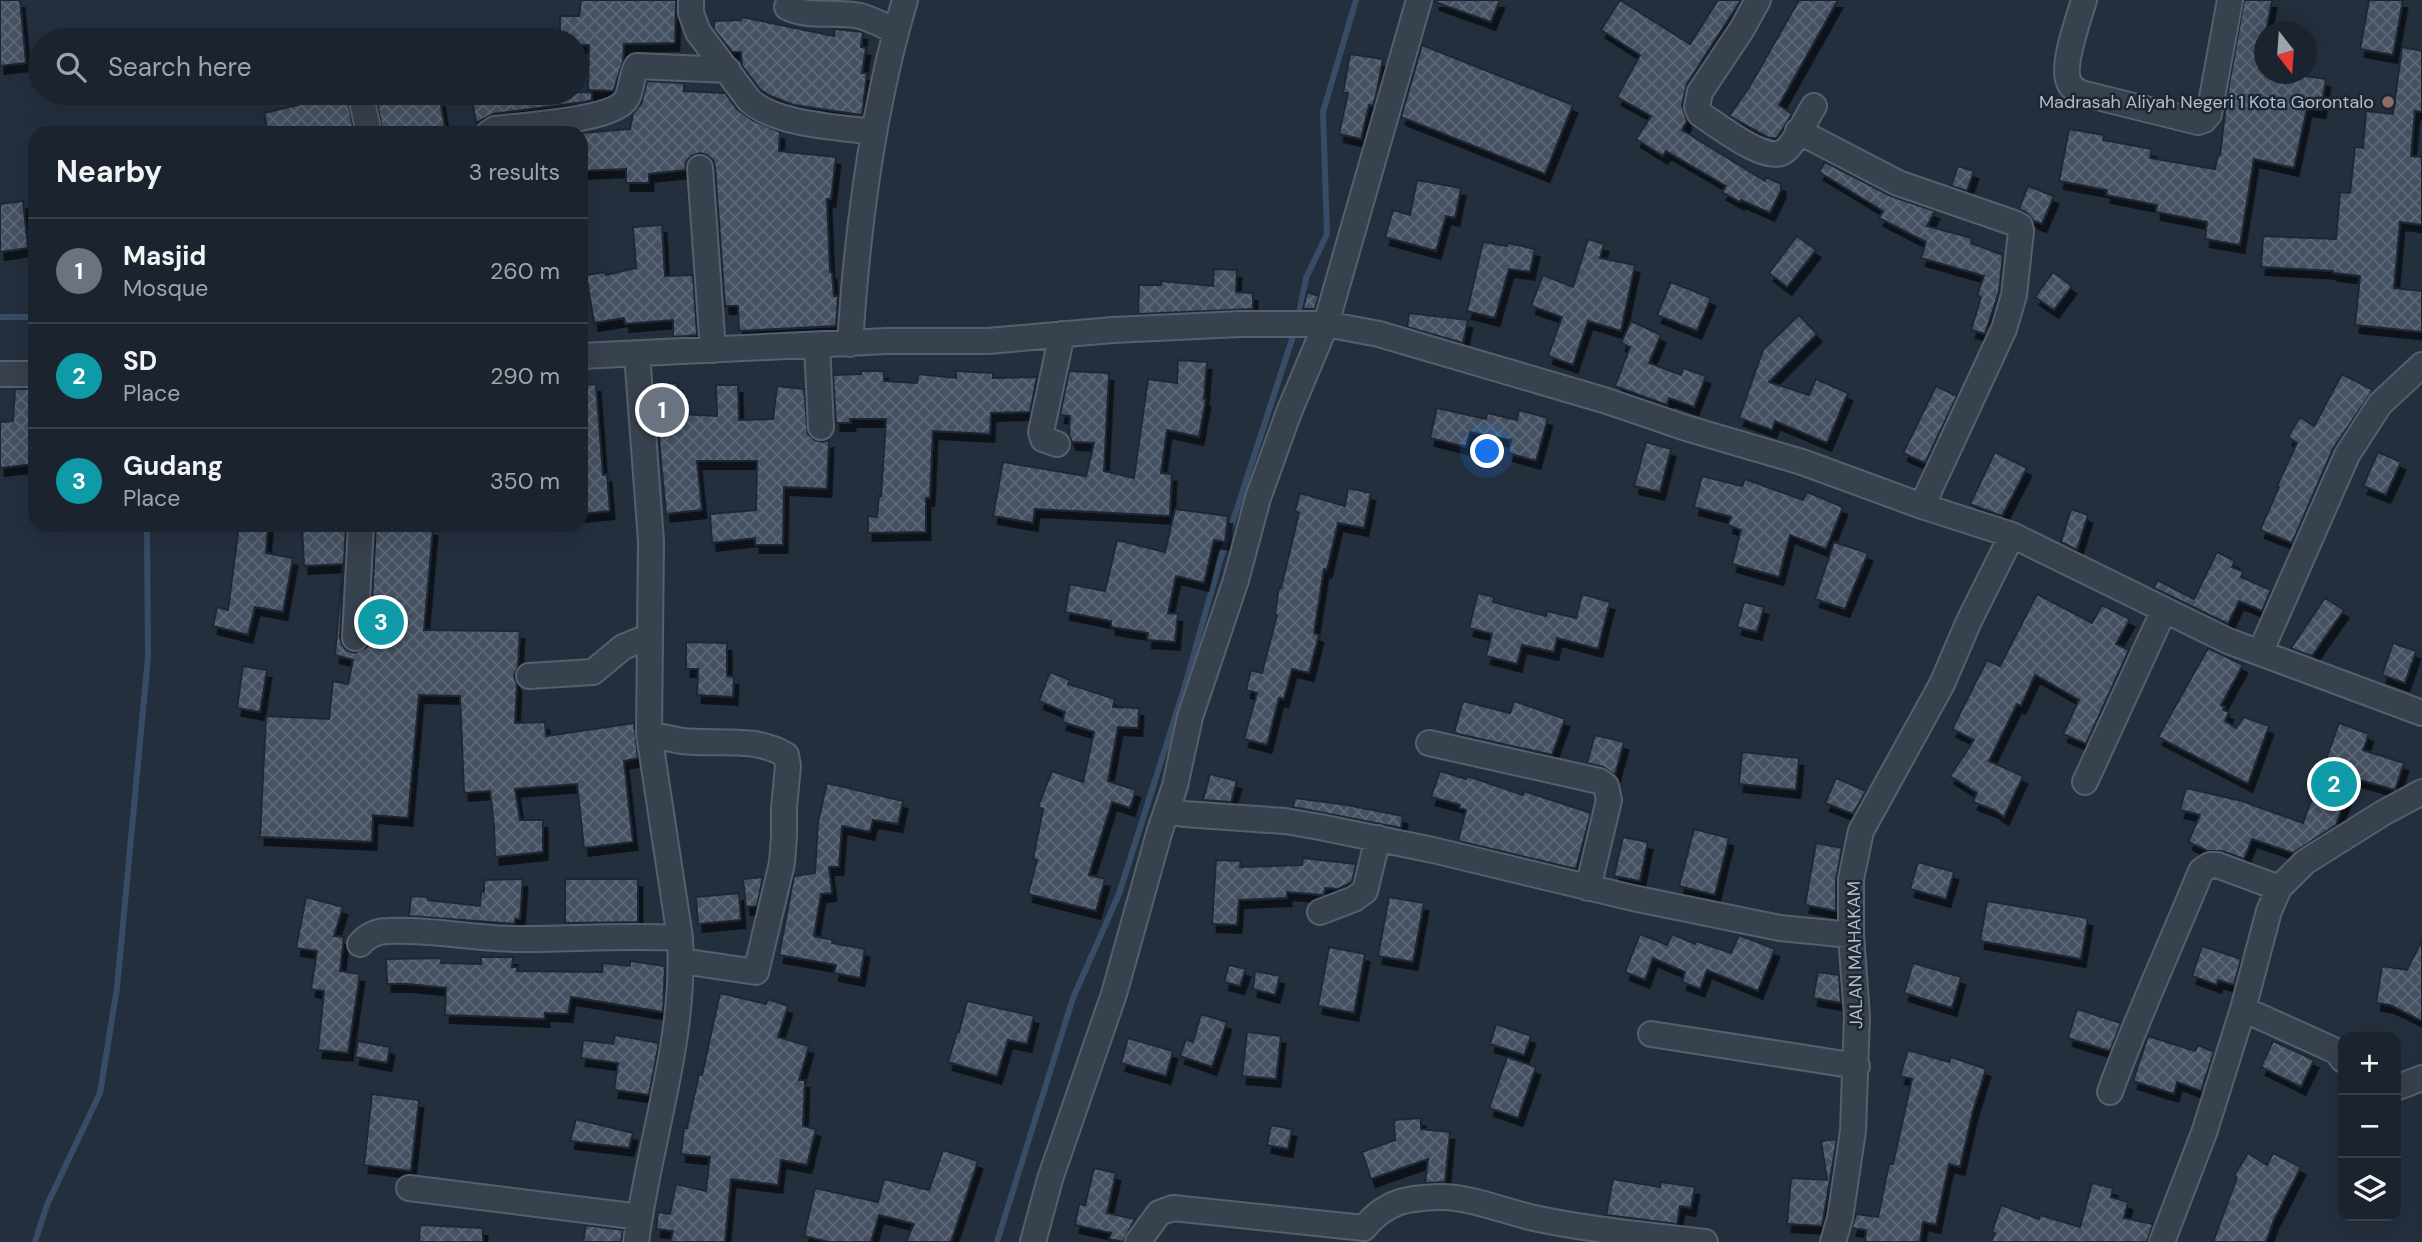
<!DOCTYPE html>
<meta charset="utf-8">
<style>
body{margin:0;font-family:"DM Sans",sans-serif;background:#242b36;color:#f1f3f6}
.controls{position:absolute;right:21px;bottom:21px;display:grid;overflow:hidden;border-radius:14px;box-shadow:0 7px 28px #0002}
.controls button{width:63px;height:63px;display:grid;place-items:center;padding:0;border:0;border-bottom:2px solid #39404a;background:#1b232e;color:#f1f3f6;font:35px sans-serif}
.compass{position:absolute;left:2254px;top:21px;width:63px;height:63px;border-radius:50%;background:#1b232e;box-shadow:0 7px 28px #0002;rotate:163deg}
.you{position:absolute;left:1488px;top:452px;width:24px;height:24px;margin:-18px;border:5px solid #fff;border-radius:50%;background:#1a73e8;box-shadow:0 0 0 10px #1a73e833}
.badge{display:grid;place-items:center;width:46px;height:46px;border-radius:50%;background:#ea580c;color:#fff;font-size:23px;font-weight:700}
.pin{position:absolute;translate:-50% -50%;border:4px solid #fff;box-shadow:0 2px 7px #0006}
.list{margin:0;padding:0;list-style:none}
h2{display:flex;justify-content:space-between;align-items:center;height:91px;margin:0;padding:0 28px;font-size:30px}
h2 small{font-size:23px;font-weight:400;color:#a0a4aa}
.list li{display:grid;grid-template-columns:46px 1fr auto;gap:21px;align-items:center;box-sizing:border-box;height:105px;padding:0 28px;border-top:2px solid #39404a}
.list b{display:block;font-size:26px;white-space:nowrap}
.list p{margin:0;font-size:23px;white-space:nowrap;color:#a0a4aa}
.list em{font-size:23px;font-style:normal;color:#a0a4aa}
.icon{flex:none;width:38px;height:38px;fill:none;stroke:currentColor;stroke-width:2;stroke-linecap:round;stroke-linejoin:round}
.map{position:relative;flex:none;width:2422px;height:1242px;overflow:hidden}
.search{position:absolute;background:#1b232e;box-shadow:0 7px 28px #0002;left:28px;top:28px;width:560px;height:77px;display:flex;align-items:center;gap:18px;box-sizing:border-box;padding:0 24px;border-radius:38px;color:#a0a4aa;font-size:26px}
.panel{position:absolute;background:#1b232e;box-shadow:0 7px 28px #0002;left:28px;top:126px;width:560px;height:406px;border-radius:21px}
.map>svg:first-child{display:block}
.lines{fill:none;stroke-linecap:round;stroke-linejoin:round}
.stream{stroke:#394c67;stroke-width:6}
.building{fill:url(#building-cross-hatch);stroke:#1f2835;stroke-width:2;filter:url(#shadow)}
.minor-casing{stroke:#565f6c;stroke-width:28}
.minor{stroke:#38414e;stroke-width:24}
.education-dot{fill:#8d6e63;stroke:#1d2633;stroke-width:2.5}
.labels{text-anchor:middle;stroke-width:5;stroke-linejoin:round;paint-order:stroke}
.poi-label{font-size:18px;fill:#b4bcc9;stroke:#1d2633;text-anchor:end}
.street-label{font-size:18px;fill:#b4bcc9;stroke:#1d2633}
</style>
<div class="map">
<svg width="2422" height="1242" viewBox="0 0 2422 1242">
<defs>
<pattern id="building-cross-hatch" width="8" height="8" patternUnits="userSpaceOnUse" patternTransform="scale(1.75)"><rect width="8" height="8" fill="#455162"/><path d="M0 0l8 8M0 8l8-8" fill="none" stroke="#5d6877"/></pattern>
<filter id="shadow"><feDropShadow dx="4.5" dy="8" stdDeviation="0" flood-color="#0009"/></filter>
</defs>
<rect width="100%" height="100%" fill="#242f3e"/>
<g class="lines">
<path class="stream" d="M0 317H35
M1298 319 1306 278 1327 234 1323 112 1356 0
M35 1242 47 1205 100 1093 117 988 148 657 147 525
M997 1242 1073 998 1119 894 1184 689 1219 564 1295 330"/>
</g>
<path class="building" d="M0 0H20L26 63 0 66Z
M581 0H676L675 43 624 44 623 61 614 89 613 91 588 90 589 45H576V40H560V16H579Z
M1435 0H1500L1491 22 1435 2Z
M1620 0 1690 44 1718 0H1741L1687 84 1682 105 1687 121 1682 130 1765 181 1766 177 1781 184V190L1770 213 1741 200 1740 202 1722 192 1726 186 1666 151 1663 156 1636 139 1651 116 1617 97 1640 55 1601 30Z
M1799 0H1838L1779 105 1792 114 1777 138H1769L1729 116 1748 89Z
M2244 0H2272L2266 32H2264L2260 69 2264 70V74H2291L2326 79 2321 110 2307 108 2294 168 2254 159 2240 245 2205 239 2207 222 2156 212 2157 205 2106 195 2107 190 2059 181 2069 129 2104 135 2103 140 2152 149 2150 158 2215 169 2218 155H2220L2227 96Z
M2369 0H2403L2393 55 2360 49Z
M742 17 834 36 835 29 863 32 861 47 866 48 862 73H867L862 115 794 105 768 95 760 89 742 66 741 52H732L714 29V21L741 20Z
M1422 45 1573 105 1545 174 1401 117Z
M2402 47 2422 51V112L2415 111 2411 156 2422 157V225L2400 222 2394 288 2422 291V332L2355 325 2360 276 2333 273V271L2261 267 2263 236 2336 239 2340 192 2350 193 2355 147 2363 148 2366 111 2393 114Z
M1350 54 1383 59 1377 91 1373 106 1369 105 1361 139 1339 134 1348 93H1343Z
M647 81 682 83 684 84V91L725 93 737 109 752 120 780 132 779 151 836 157 831 199H827L830 272H832L834 296H838L836 326 739 331 738 306H725L715 167 713 160 707 155 700 153 691 156 686 162 685 170 649 174V183H626V169L581 171V133L630 129 633 113 641 104Z
M592 92V100L584 102 493 114 476 123 471 93Z
M375 93H429L430 101 440 99 446 133H383Z
M347 94 354 133H268L264 113 306 103V100Z
M1825 162 1891 196 1935 211 1927 226 1972 238 1971 243 2003 255 1999 292 1985 334 1971 330 1981 297 1977 295 1984 276 1921 258 1926 242 1879 218 1883 211 1819 172Z
M1958 166 1974 171 1967 191 1951 186Z
M1417 180 1461 188 1455 218 1446 216 1436 251 1385 237 1393 210 1410 215Z
M2028 186 2054 196 2042 224 2034 221 2027 213 2019 209Z
M23 201 28 248 0 252V204Z
M662 225 665 276 693 275 697 335 673 337V320L625 324 624 318 594 323 586 275 605 272 606 275 636 268 633 227Z
M1797 236 1816 250 1787 287 1769 273Z
M1588 239 1604 244 1600 258 1635 265 1621 331 1588 321 1573 365 1548 356 1562 317 1531 306 1543 275 1573 287Z
M1483 242 1507 246 1508 243 1535 249 1530 272 1509 269 1495 318 1467 311Z
M1214 269 1237 270 1236 292 1253 293V309L1138 314 1139 285H1161V281L1213 286Z
M2053 272 2072 286 2054 310 2035 297Z
M1671 282 1711 298 1697 331 1657 315Z
M1307 292 1319 296 1315 309H1303Z
M1409 313 1468 320 1463 343 1407 327Z
M1799 315 1817 334 1769 382 1809 395 1816 379 1848 393 1827 443 1775 421 1772 430 1739 418 1763 350Z
M1631 321 1661 335 1649 363 1681 375 1683 368 1706 376 1694 407 1669 398 1667 405 1615 386 1630 347 1621 343Z
M1178 360 1207 362 1204 399H1206L1199 437 1167 430 1161 473 1172 474 1170 516 1035 509 1033 523 993 516 1003 462 1086 476 1094 443 1072 442 1069 435 1070 416 1060 415 1069 371 1109 373 1104 471 1134 478 1148 379 1177 383Z
M861 371H884V381L917 383 918 374 956 378V371L993 373V378L1037 377 1030 412 991 413 990 434 933 431 930 498H926V532L868 533V516L877 517 879 495 881 496 886 419H850L851 423H836L833 375 861 374Z
M2342 374 2373 390 2333 449 2292 543 2260 530 2279 487 2277 486 2297 443 2288 437 2300 417 2314 426Z
M677 383 679 414 717 416 716 385H738L739 420 773 419 777 386 804 389 808 434 815 440 822 442 829 440 827 489 784 487 783 545H755V538L712 543 710 514 756 510 757 461H697L702 510 666 514 654 384Z
M596 384 603 475 607 474 610 511 581 514V385Z
M1936 386 1957 396 1925 463 1903 453Z
M15 389H35V464L0 468V422L13 421Z
M1437 408 1486 419 1487 413 1517 420 1519 410 1548 418 1536 461 1508 453 1511 440 1470 432 1466 447 1430 438Z
M1646 442 1671 449 1660 492 1634 486Z
M1995 452 2027 468 2002 516 1970 504Z
M2378 452 2401 462 2386 495 2363 486Z
M1702 476 1742 486 1745 479 1803 500 1807 492 1843 507 1826 549 1790 535 1779 577 1732 564 1741 530 1728 525 1731 517 1694 507Z
M1348 488 1371 493 1364 528 1338 523 1327 570 1324 569 1314 633 1319 635 1309 673 1292 669 1284 699 1279 698 1267 745 1244 739 1257 693 1246 690 1251 670 1262 673 1277 615 1275 614 1279 587 1281 588 1299 513 1295 511 1300 493 1345 506Z
M1175 509 1228 516 1225 542 1214 540 1204 583 1176 576 1168 613 1178 614 1175 642 1147 640 1148 633 1111 627V621L1065 612 1070 584 1105 591 1117 540 1165 552Z
M2071 509 2088 515 2077 550 2061 542Z
M239 525H268L266 553 293 558 283 612 255 607 248 635 213 626 217 607 228 610Z
M302 525H346L340 637 342 644 346 650 355 653 367 647 370 639 376 525 433 528 424 630 520 631 518 666 514 676 517 685 515 723 545 722 546 736 634 723 638 758 624 761 633 842 584 848 577 784 515 789 520 820H543V852L495 857 494 826 490 791 464 793 460 696 419 695 408 818 373 815 372 842 260 837 266 716 329 719 333 681 348 684 353 660 335 655 343 564 304 566Z
M1834 542 1868 553 1845 609 1815 599Z
M2217 552 2235 561 2232 567 2243 572 2241 577 2271 590 2262 611 2239 601 2228 624 2154 588 2157 580 2194 599Z
M1478 593 1494 597 1493 602 1546 616 1547 611 1576 618 1582 594 1610 602 1598 649 1557 638 1554 652 1522 645 1517 664 1486 656 1492 634 1469 628Z
M2037 594 2092 623 2102 605 2130 619 2116 644 2129 650 2086 744 2063 734 2079 700 2035 675 2021 706 2017 704 1989 761 2023 776 2004 817 1994 810 1973 802 1977 793 1950 776 1974 740 1952 729 1987 660 2000 666Z
M2325 598 2344 610 2312 656 2295 650 2291 648Z
M1744 602 1764 607 1757 632 1737 627Z
M686 642 727 643V676L734 677 733 697 697 695 698 669H686Z
M2393 643 2416 651 2405 683 2382 675Z
M2208 648 2243 665 2221 705 2225 707 2223 710 2229 712 2225 721 2236 728 2244 717 2269 726 2248 784 2158 737Z
M243 666 267 670 260 712 237 708Z
M1050 672 1070 680 1068 684 1115 699 1113 707 1139 708 1138 728 1118 727 1108 781 1136 790 1130 808 1112 802 1089 875 1105 879 1096 911 1028 894 1037 860 1033 859 1043 809 1038 807 1052 771 1083 782 1094 732 1062 722 1065 712 1039 701Z
M1463 701 1510 713 1514 701 1565 719 1552 755 1454 733Z
M2339 723 2369 734 2363 750 2404 763 2395 790 2353 778 2336 825 2293 853 2252 839 2244 859 2222 851H2208L2188 842 2200 815 2180 810 2186 788 2242 801 2303 823Z
M1595 735 1624 742 1615 775 1603 767 1587 763Z
M1742 752 1799 758 1796 790 1739 784Z
M1440 771 1466 779 1467 776 1523 795 1524 791 1591 813 1576 869 1458 841 1466 810 1459 808 1460 805 1431 797Z
M1210 774 1237 781 1231 802 1203 800Z
M1836 778 1866 791 1853 814 1825 803Z
M827 783 903 801 898 824 873 820 870 832 842 826 839 867H829L832 893 821 894 814 936 833 940 832 943 865 949 860 978 834 973 836 965 779 955 794 876 815 873 818 822Z
M1295 798 1347 805 1403 816 1401 828 1293 807Z
M1694 829 1729 838 1715 895 1679 886Z
M1623 837 1648 842 1640 881 1614 876Z
M1816 843 1842 848 1836 879V911L1805 905Z
M1303 858 1356 864 1352 882 1338 889 1325 888 1324 895 1287 892V898L1239 900 1237 925 1212 924 1216 860 1241 861 1240 867 1302 865Z
M1918 862 1954 872 1946 899 1910 889Z
M763 877 757 906 746 907 743 879Z
M523 879 520 919H515V924L409 916 411 896 428 897V900L480 906 481 891 484 892V880Z
M565 879H638V922L565 923Z
M739 893 741 920 698 924 696 897Z
M306 897 343 907 334 936 344 937 340 971 360 974 348 1053 318 1050 324 991 311 989 317 951 296 948Z
M1389 897 1424 903 1413 962 1378 956Z
M1987 901 2088 918 2081 959 1980 941Z
M1640 934 1667 945 1672 934 1695 944 1696 941 1731 953 1739 935 1775 949 1758 991 1707 970 1700 989 1682 982 1685 972 1653 958 1645 980 1625 972Z
M2422 940V1021L2390 1005 2376 1003 2382 966 2407 970Z
M2202 946 2241 959 2234 985 2218 980 2217 985 2192 976Z
M1329 947 1365 954 1354 1013 1318 1006Z
M481 957H513L512 967H517V971L602 972 603 963 630 966V961L665 966 663 1012 571 997 568 1014 545 1013V1019L445 1015 446 988 408 984H387L386 959 442 958 441 963 481 964Z
M1913 963 1961 977 1952 1008 1904 993Z
M1229 965 1246 969 1240 986 1224 982Z
M1255 971 1280 976 1275 995 1253 989Z
M1818 972 1839 975 1841 1003 1813 998Z
M720 993 766 1004 768 999 788 1006 778 1037 809 1046 799 1080H805L803 1126 816 1129 807 1165 781 1160 778 1185 731 1179 725 1242H670L673 1231 656 1229 658 1212 670 1214 676 1184 706 1191 710 1157 681 1154 684 1128H687L699 1074 702 1075Z
M967 1001 1034 1016 1027 1044 1008 1040 997 1076 948 1062 957 1032H959Z
M2077 1009 2121 1023 2110 1051 2068 1038Z
M1201 1014 1227 1022 1212 1067 1180 1056 1186 1039 1193 1042Z
M1496 1024 1531 1036 1524 1055 1490 1044Z
M1247 1032 1281 1036 1276 1079 1242 1076Z
M615 1035 659 1043 649 1095 614 1090 618 1063 581 1058 583 1040 613 1044Z
M2148 1036 2195 1051 2198 1045 2214 1052 2201 1091 2177 1082 2174 1094 2133 1081Z
M1128 1038 1173 1051 1166 1076 1121 1063Z
M358 1041 390 1047 387 1063 355 1057Z
M2273 1041 2314 1060 2301 1087 2261 1067Z
M1908 1050 1949 1062 1951 1057 1986 1069 1973 1111 1960 1167 1949 1164 1936 1225 1923 1222 1920 1242H1865L1866 1230 1852 1228 1856 1214 1878 1217 1889 1164H1893L1912 1079 1900 1076Z
M1507 1057 1536 1067 1518 1118 1489 1108Z
M372 1094 419 1100 411 1171 364 1165Z
M1421 1118V1129L1450 1132 1445 1182 1425 1183 1428 1159 1371 1179 1362 1152 1395 1140 1394 1120Z
M576 1119 633 1133 629 1148 570 1141Z
M1271 1125 1292 1129 1288 1149 1267 1145Z
M1837 1139 1822 1226 1787 1224 1791 1178 1827 1180 1821 1141Z
M943 1150 978 1161 951 1242H906L914 1224 879 1215 871 1242H829L804 1236 815 1188 878 1202 884 1179 929 1190Z
M2248 1153 2267 1165 2273 1153 2301 1167 2274 1220 2266 1242H2213L2237 1178 2234 1176Z
M1094 1168 1116 1173 1107 1213 1135 1219 1123 1242 1109 1239 1111 1233 1075 1225 1079 1204 1085 1205Z
M1613 1179 1660 1187 1661 1182 1695 1187 1691 1208 1680 1206 1677 1224 1606 1215Z
M2092 1183 2113 1188 2111 1197 2128 1202 2124 1218 2153 1224 2147 1242H1991L1995 1233 1992 1232 2001 1205 2039 1219 2040 1215 2080 1227Z
M420 1225 483 1228V1242H419Z
M586 1225 623 1230 621 1242H583Z"/>
<g class="lines">
<g class="minor-casing">
<path id="minor" d="M691 0V13L698 32 749 100C775 125 839 127 874 132
M1758 0 1742 29 1700 92 1697 107 1700 114C1716 124 1765 163 1783 152 1793 147 1807 117 1814 106
M2084 0C2079 18 2061 66 2069 82 2071 88 2076 90 2081 93L2198 122 2204 120 2209 114 2230 0
M787 7C808 18 836 11 860 16 872 19 884 26 896 31
M361 97 369 133
M1798 131 1898 183 2014 223 2020 226 2021 231 2014 295 2004 329 1922 506
M489 133 495 129C520 126 616 120 627 98 632 88 631 76 637 66L728 70
M700 168 713 350
M850 344C857 232 873 107 905 0
M817 346 821 427
M581 356 887 341H988L1113 330 1240 324H1326L1379 334 1607 401 1686 428 1802 462 1922 506 2012 535 2228 641 2422 713
M0 374H35
M1057 444 1043 439 1041 432 1062 334
M355 638 361 525
M2260 653 2347 455 2380 404 2422 365
M529 676 593 672 623 647 650 636
M649 734C660 736 671 739 682 741 717 745 754 736 786 755L788 766 784 808V836L782 863 756 972 682 961
M1429 743 1599 781 1606 786 1609 800 1588 888
M2085 782 2164 610
M1167 810 1184 814 1285 821 1320 827 1433 850 1633 898 1780 928 1851 935
M1320 912 1354 899 1365 891 1378 838
M360 944C367 936 377 931 388 931 432 929 475 939 518 939 572 939 626 935 680 938
M2243 1009 2336 1051 2343 1060
M1651 1034 1857 1066
M2396 1088 2422 1078
M2110 1092C2137 1017 2171 945 2201 871L2210 865H2217L2279 888
M409 1188 640 1217
M636 1242C649 1141 686 1041 680 938L649 734 651 541 637 354
M1033 1242 1050 1179 1114 994 1160 830 1175 786 1190 717 1236 580 1258 498 1289 412 1326 324 1419 0
M1138 1242 1159 1213 1173 1208 1364 1228C1386 1201 1407 1198 1440 1197 1467 1196 1507 1212 1534 1218 1589 1230 1649 1235 1705 1242
M1833 1242 1840 1218 1853 1131 1857 1016 1851 935V879L1861 831 1942 684 1969 621 2012 535
M2162 1242 2204 1133 2243 1009 2269 911 2279 888 2305 862 2383 813 2422 792"/>
</g>
<use href="#minor" class="minor"/>
</g>
<circle class="education-dot" cx="2388" cy="102" r="7"/>
<g class="labels">
<g class="poi-label">
<text x="2374" y="108">Madrasah Aliyah Negeri 1 Kota Gorontalo</text>
</g>
<g class="street-label">
<text transform="translate(1855 955) rotate(-91)" y="6">JALAN MAHAKAM</text>
</g>
</g>
</svg>
<div class="controls">
<button>+</button>
<button>−</button>
<button><svg class="icon" aria-label="layers" viewBox="0 0 24 24"><path d="M12 4l9 5-9 5-9-5zM3 14l9 5 9-5"/></svg></button>
</div>
<svg class="compass" viewBox="-18 -18 36 36"><path d="M0-13l5 13h-10z" fill="#e53935"/><path d="M0 13l5-13h-10z" fill="#a0a4aa"/></svg>
<div class="you"></div>
<div class="pin badge" style="left:662px;top:410px;background:#6b7280">1</div>
<div class="pin badge" style="left:2334px;top:784px;background:#0f9aa8">2</div>
<div class="pin badge" style="left:381px;top:622px;background:#0f9aa8">3</div>
<div class="search"><svg class="icon" aria-label="search" viewBox="0 0 24 24"><circle cx="10" cy="10" r="6"/><path d="M15 15l6 6"/></svg>Search here</div>
<section class="panel">
<h2>Nearby<small>3 results</small></h2>
<ul class="list">
<li><span class="badge" style="background:#6b7280">1</span><div><b>Masjid</b><p>Mosque</p></div><em>260 m</em></li>
<li><span class="badge" style="background:#0f9aa8">2</span><div><b>SD</b><p>Place</p></div><em>290 m</em></li>
<li><span class="badge" style="background:#0f9aa8">3</span><div><b>Gudang</b><p>Place</p></div><em>350 m</em></li>
</ul>
</section>
</div>
